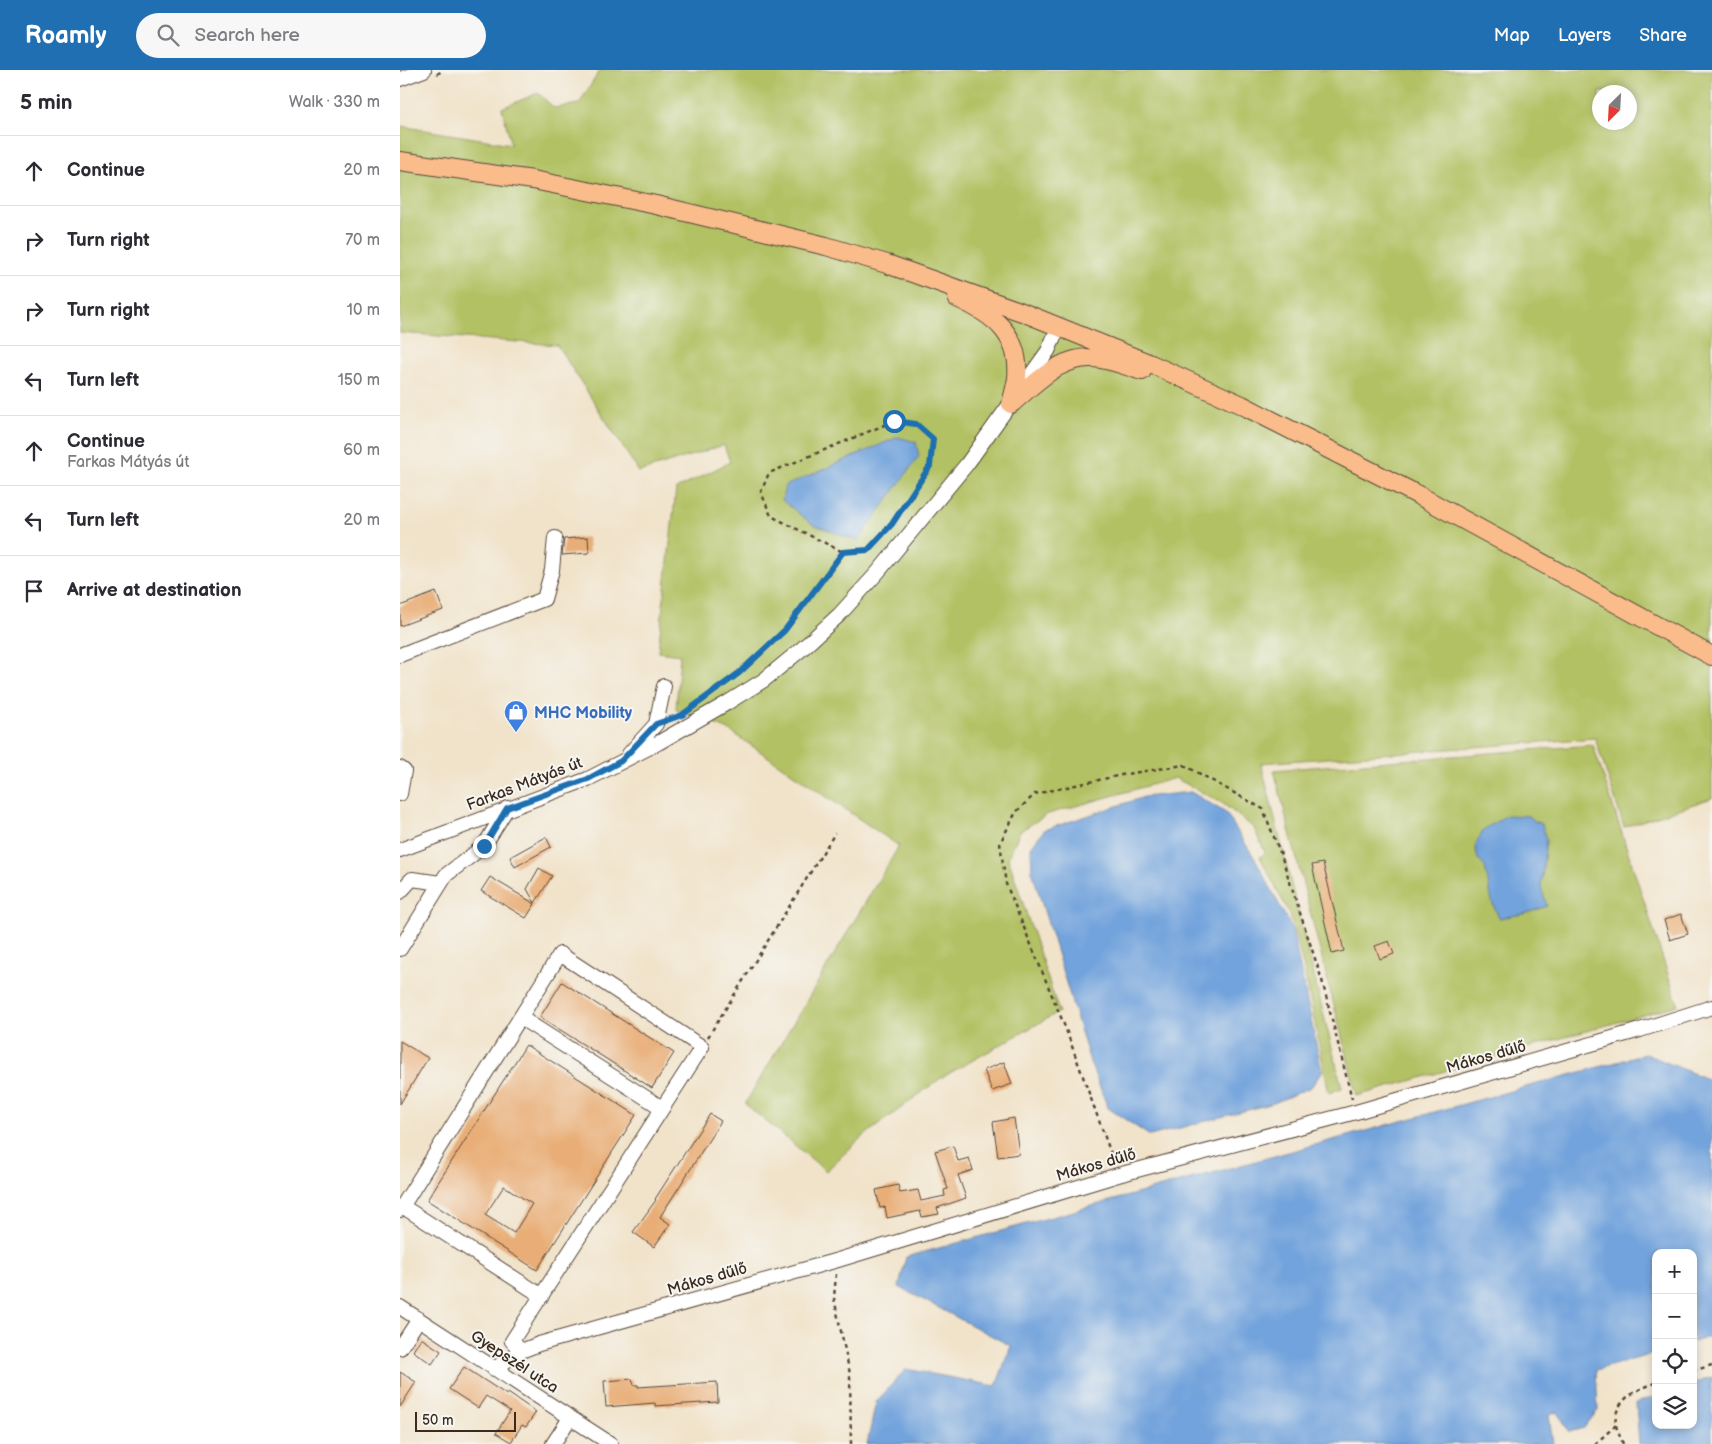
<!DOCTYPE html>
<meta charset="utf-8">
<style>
body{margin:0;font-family:"Balsamiq Sans",sans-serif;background:#f7f7f7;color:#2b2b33}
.controls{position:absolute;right:15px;bottom:15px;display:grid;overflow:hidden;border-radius:10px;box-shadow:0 2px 8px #0003}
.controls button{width:45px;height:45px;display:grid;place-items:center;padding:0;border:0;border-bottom:1px solid #e1e1e2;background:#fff;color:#2b2b33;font:25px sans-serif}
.compass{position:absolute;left:1192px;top:15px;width:45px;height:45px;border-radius:50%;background:#fff;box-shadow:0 2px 8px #0003;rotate:204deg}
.scale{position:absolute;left:15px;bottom:12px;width:101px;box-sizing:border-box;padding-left:5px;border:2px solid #3b2a1e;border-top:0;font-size:14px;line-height:18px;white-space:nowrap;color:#3b2a1e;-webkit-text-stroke:4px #f6f6f2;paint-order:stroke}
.stop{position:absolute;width:15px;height:15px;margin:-11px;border:4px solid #1f6fb2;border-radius:50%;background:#fff}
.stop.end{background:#1f6fb2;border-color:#fff;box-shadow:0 1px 5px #0008}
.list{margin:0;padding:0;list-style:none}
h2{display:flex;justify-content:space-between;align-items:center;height:65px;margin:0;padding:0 20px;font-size:21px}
h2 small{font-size:16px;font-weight:400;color:#7c7c81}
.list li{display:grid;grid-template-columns:32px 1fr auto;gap:15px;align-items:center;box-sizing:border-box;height:70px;padding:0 20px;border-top:1px solid #e1e1e2}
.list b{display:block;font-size:19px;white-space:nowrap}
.list p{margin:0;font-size:16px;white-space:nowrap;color:#7c7c81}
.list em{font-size:16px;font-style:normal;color:#7c7c81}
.icon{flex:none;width:28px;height:28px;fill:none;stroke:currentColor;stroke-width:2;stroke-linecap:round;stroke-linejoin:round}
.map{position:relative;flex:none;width:1312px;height:1374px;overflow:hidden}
header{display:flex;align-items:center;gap:30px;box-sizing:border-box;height:70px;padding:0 25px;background:#1f6fb2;color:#fff}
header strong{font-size:24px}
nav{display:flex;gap:28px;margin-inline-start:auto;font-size:18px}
.search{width:350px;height:45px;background:#f7f7f7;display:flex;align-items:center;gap:12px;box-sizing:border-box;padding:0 18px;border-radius:28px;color:#7c7c81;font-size:19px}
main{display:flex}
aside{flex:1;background:#fff}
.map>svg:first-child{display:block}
.green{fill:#b2c163;stroke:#767640;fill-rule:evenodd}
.water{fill:#72a3dc;stroke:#56667d}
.building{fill:#e9ae77;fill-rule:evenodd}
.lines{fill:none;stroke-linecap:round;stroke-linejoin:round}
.minor-casing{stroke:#564638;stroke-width:16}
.major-casing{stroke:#564638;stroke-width:20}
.path{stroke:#564638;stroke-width:2.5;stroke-dasharray:4 4;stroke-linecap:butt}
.minor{stroke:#fff;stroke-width:14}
.major{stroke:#f9bc8a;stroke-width:18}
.route{stroke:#1f6fb2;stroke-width:6}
.labels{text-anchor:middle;stroke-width:4;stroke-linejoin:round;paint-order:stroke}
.shop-label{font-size:16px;font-weight:bold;fill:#366cbe;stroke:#f6f6f2;text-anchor:start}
.street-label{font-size:16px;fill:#3b2a1e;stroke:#f6f6f2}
</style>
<header>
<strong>Roamly</strong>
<div class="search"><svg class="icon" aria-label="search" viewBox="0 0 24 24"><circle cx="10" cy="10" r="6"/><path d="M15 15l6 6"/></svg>Search here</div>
<nav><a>Map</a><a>Layers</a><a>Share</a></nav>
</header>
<main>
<aside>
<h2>5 min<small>Walk · 330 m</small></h2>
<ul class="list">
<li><svg class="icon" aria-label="ahead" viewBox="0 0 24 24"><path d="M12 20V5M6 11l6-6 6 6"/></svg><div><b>Continue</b></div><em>20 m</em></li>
<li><svg class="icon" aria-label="right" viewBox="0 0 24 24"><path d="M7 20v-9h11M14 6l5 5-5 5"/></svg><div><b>Turn right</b></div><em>70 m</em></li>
<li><svg class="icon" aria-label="right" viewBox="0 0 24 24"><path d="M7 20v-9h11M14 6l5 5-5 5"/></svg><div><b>Turn right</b></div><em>10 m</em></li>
<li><svg class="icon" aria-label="left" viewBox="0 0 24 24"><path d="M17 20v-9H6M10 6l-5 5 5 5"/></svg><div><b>Turn left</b></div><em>150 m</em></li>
<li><svg class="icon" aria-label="ahead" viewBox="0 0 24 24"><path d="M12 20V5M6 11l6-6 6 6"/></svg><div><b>Continue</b><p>Farkas Mátyás út</p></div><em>60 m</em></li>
<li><svg class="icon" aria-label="left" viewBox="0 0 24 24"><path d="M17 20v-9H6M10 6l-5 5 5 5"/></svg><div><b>Turn left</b></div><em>20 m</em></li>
<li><svg class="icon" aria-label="arrive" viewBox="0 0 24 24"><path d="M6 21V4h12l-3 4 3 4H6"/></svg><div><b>Arrive at destination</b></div></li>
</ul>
</aside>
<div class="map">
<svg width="1312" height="1374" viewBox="0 0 1312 1374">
<rect width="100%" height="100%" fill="#f6f6f2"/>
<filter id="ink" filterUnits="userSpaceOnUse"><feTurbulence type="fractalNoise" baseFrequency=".02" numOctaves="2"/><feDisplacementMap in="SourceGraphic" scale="10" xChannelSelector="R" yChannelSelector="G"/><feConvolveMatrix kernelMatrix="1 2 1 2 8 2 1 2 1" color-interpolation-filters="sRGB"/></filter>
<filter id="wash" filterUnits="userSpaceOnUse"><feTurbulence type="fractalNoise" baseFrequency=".0096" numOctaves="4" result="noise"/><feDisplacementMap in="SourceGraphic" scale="20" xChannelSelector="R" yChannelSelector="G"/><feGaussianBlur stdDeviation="1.12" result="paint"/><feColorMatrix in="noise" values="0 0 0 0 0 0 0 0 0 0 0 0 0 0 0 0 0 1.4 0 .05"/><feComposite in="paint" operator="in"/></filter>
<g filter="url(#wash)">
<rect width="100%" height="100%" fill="#f1e3ca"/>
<path class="green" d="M200 0H1312V728L1224 757 1195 668 861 693 942 1018 929 1023 904 899 890 845 860 787 865 782 854 758 822 733 775 708 648 744 620 761 608 788 659 942 541 1008 461 1068 426 1101 345 1034 499 776 327 659 276 640 280 585 258 582 276 419 330 392 324 375 239 402 157 275 0 263V56L111 74 102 38 138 23 154 38 179 34ZM1200 22H1230V52H1200Z
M1193 675 1278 935 957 1026 874 700Z"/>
<path class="water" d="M498 367 516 372 519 386 458 471 412 454 382 430 385 416Z
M791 722 826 743 857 792 892 859 922 1002 911 1017 874 1033 750 1066 708 1038 691 995 632 801 631 777 644 760 744 727Z
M1107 745 1129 746 1136 752 1142 754 1146 770 1141 817 1147 836 1124 844 1099 848 1092 832 1085 797 1078 789 1075 776 1083 760Z
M1246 984 1312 1011V1266L1293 1272V1183H1256V1283L1196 1300 1198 1340 1184 1358 1169 1362 1158 1342 1149 1345 1153 1374H467L476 1332 506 1299 596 1316 611 1276 499 1217 506 1187Z
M1312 1307V1374H1239L1236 1333 1256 1326V1355H1293V1314Z"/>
<g id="blocks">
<path class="building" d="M188 467 189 483 162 485 164 469Z
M36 522 43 540 0 556V536Z
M146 767 151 777 115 797 110 787Z
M923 793 944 881 932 884 912 795Z
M139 798 152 806 135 833 127 819Z
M90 807 135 834 126 848 81 821Z
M1281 844 1288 864 1270 870 1264 850Z
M989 871 994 884 980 889 975 876Z
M162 912 274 983 252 1018 140 947Z
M0 971 28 988 0 1034Z
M126 975 236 1045 137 1200 27 1130ZM104 1116 132 1134 114 1163 85 1145Z
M604 992 612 1014 592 1021 584 1000Z
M310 1044 321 1051 260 1147 270 1154 254 1177 233 1162 256 1130 255 1129Z
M614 1048 619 1084 598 1087 593 1052Z
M553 1076 558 1091 569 1088 573 1100 558 1105 566 1128 537 1138 539 1144 522 1147 520 1141 487 1148 485 1137 480 1138 476 1120 498 1115 500 1123 518 1120 521 1131 545 1126 544 1120 548 1119 535 1081Z
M21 1268 41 1281 32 1294 13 1281Z
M64 1297 107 1325 108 1323 136 1342 126 1357 122 1355 111 1372 96 1363 110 1341 86 1326 78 1338 49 1319Z
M0 1302 16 1312 0 1337Z
M232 1309 234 1315H238V1317L317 1312 318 1332 255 1336V1333L206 1337 204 1311Z"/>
</g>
</g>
<g filter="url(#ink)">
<use href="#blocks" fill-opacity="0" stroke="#564638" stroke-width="1"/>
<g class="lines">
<g class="minor-casing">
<path id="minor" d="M0 9 24 0
M0 585 144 529 152 500 155 468
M229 684 256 654 264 616
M0 698 4 701 0 724
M0 780 188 709 258 673 327 633 364 610 404 577 439 545 478 502 567 394 648 281 659 256
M0 822 12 809 41 813
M0 879 46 805 84 776 107 738
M121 948 262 1038
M2 1136 142 1226
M0 1140 160 884 302 977 112 1271 121 1281
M0 1237 211 1374
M0 1278 19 1249
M94 1299 121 1281 139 1274 438 1190 718 1105 956 1042 1240 960 1312 937
M153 1374 170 1348"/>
</g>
<g class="major-casing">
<path id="major" d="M0 91 133 110 256 135 426 176 487 194 622 242 751 294 842 335 1020 426 1312 586
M557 228C592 244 621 264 617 308 616 316 613 325 611 334
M611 334C637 312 663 282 701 289 715 291 729 297 742 301"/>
</g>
<path class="path" d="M37 4 44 0
M302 631 339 603 385 560 443 482 371 446 361 422 369 403 494 351 516 354 533 369 530 396 492 454 468 480 443 482
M308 967 435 763
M714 1092 665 957 606 814 600 773 616 742 635 724 726 704 784 695 863 739 881 785 922 910 952 1029
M436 1204 434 1228 450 1304 451 1374
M1293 1301 1312 1295
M1195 1374 1216 1355
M1223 1374C1221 1368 1217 1361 1216 1355 1212 1331 1237 1319 1256 1313"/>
<use href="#minor" class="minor"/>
<use href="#major" class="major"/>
</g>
</g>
<g class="lines" filter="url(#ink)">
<path class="route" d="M84 776 107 738 188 709 221 691 256 654 282 645 339 603 385 560 443 482 468 480 492 454 530 396 533 369 516 354 494 351"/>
</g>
<defs>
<g id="shop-pin" transform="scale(1.25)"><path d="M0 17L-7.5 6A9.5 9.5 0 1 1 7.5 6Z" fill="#3f7fe0" stroke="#f6f6f2"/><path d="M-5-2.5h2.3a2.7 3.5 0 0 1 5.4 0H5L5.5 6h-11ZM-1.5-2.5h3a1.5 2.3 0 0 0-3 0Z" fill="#fff"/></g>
</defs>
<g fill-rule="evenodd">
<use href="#shop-pin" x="116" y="642"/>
</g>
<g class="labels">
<g class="shop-label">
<text x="134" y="648">MHC Mobility</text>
</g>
<g class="street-label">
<text transform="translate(124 713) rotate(-21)" y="6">Farkas Mátyás út</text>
<text transform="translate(1086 986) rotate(-16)" y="6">Mákos dűlő</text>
<text transform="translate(696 1094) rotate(-16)" y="6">Mákos dűlő</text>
<text transform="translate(307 1208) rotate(-16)" y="6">Mákos dűlő</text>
<text transform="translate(115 1291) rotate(33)" y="6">Gyepszél utca</text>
</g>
</g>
</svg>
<div class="controls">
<button>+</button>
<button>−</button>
<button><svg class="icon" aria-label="locate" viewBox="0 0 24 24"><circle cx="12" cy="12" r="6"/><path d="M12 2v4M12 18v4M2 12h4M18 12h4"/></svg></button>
<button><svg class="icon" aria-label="layers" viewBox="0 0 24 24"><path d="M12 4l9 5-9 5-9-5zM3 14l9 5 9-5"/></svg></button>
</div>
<svg class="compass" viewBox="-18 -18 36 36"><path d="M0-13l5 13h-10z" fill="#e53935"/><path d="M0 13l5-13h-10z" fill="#7c7c81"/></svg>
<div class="scale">50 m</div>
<div class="stop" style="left:494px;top:351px"></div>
<div class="stop end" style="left:84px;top:776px"></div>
</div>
</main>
